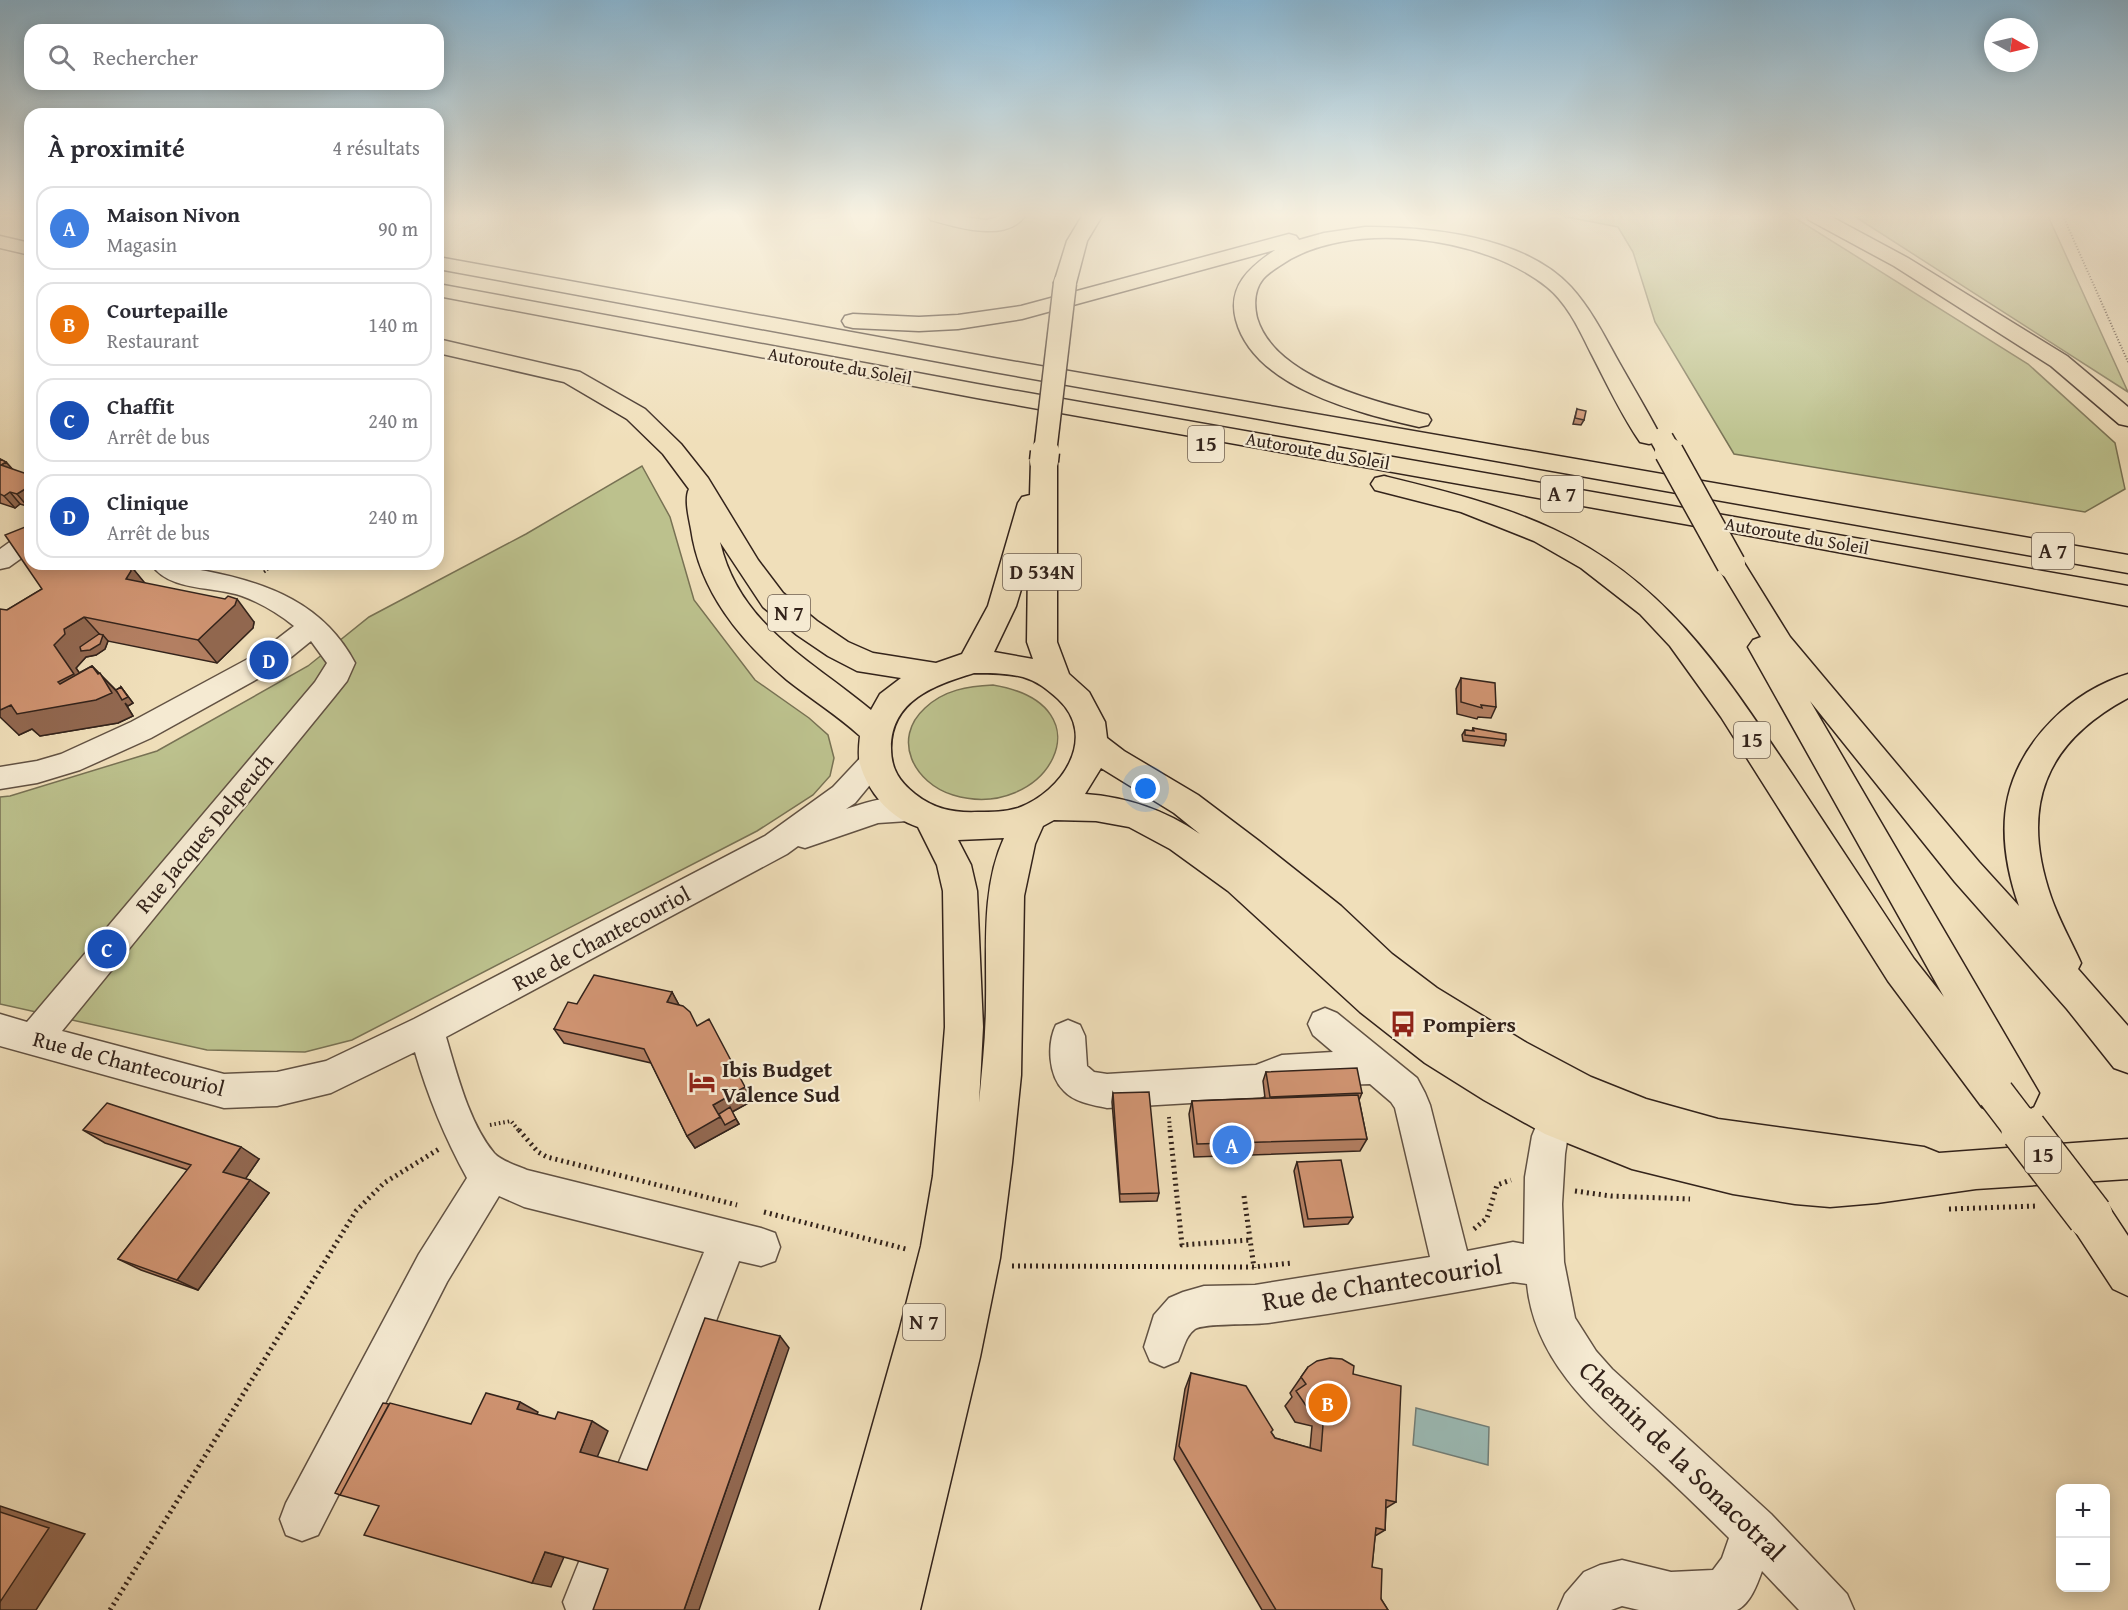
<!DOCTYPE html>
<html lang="fr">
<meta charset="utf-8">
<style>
body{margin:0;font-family:"Gentium Book Plus",serif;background:#f2f2f3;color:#2b2b33}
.controls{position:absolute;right:18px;bottom:18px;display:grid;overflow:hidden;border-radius:12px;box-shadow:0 3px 15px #0003}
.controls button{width:54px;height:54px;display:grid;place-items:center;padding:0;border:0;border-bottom:2px solid #e1e1e2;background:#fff;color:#2b2b33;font:30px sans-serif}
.compass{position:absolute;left:1984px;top:18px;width:54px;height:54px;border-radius:50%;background:#fff;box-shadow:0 3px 15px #0003;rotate:98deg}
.you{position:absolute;left:1146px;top:789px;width:21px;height:21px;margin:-15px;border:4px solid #fff;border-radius:50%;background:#1a73e8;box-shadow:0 0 0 9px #1a73e833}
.badge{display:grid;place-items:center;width:39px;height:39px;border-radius:50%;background:#8f2418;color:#fff;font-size:20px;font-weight:700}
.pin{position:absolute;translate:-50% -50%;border:3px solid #fff;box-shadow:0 2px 6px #0006}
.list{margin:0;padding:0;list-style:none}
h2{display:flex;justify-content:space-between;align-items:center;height:78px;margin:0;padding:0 24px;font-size:26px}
h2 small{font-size:20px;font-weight:400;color:#7c7c81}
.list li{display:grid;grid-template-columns:39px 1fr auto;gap:18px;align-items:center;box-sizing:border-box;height:84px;margin:0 12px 12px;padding:0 12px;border:2px solid #e1e1e2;border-radius:18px}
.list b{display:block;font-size:22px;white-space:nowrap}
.list p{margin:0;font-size:20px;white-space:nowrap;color:#7c7c81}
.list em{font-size:20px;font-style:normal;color:#7c7c81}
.icon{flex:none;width:33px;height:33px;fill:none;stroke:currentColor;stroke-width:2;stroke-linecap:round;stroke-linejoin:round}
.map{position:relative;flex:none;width:2128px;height:1610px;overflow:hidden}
.search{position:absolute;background:#fff;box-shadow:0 3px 15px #0003;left:24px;top:24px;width:420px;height:66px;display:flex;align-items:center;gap:15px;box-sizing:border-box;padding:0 21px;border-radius:18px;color:#7c7c81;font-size:22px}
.panel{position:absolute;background:#fff;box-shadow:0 3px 15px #0003;left:24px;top:108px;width:420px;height:462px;border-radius:18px}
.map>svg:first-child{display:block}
.green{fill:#bcc18d;stroke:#787254;stroke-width:1.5}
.water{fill:#9bbbb6;stroke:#717e78;stroke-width:1.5}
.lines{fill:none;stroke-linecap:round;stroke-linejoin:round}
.minor-casing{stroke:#625243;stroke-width:3}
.major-casing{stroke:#33231b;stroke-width:3}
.highway-casing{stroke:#33231b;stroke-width:3}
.path-far3{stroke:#33231b;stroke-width:2;stroke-dasharray:1 2;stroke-linecap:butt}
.path-far2{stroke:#33231b;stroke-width:3;stroke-dasharray:1.5 2;stroke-linecap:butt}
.path-far1{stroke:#33231b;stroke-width:4;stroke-dasharray:1.5 3;stroke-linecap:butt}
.path{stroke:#33231b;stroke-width:5;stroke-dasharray:2 4;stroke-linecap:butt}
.minor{fill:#f5ead2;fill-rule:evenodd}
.major{fill:#f0dfba;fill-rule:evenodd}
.highway{fill:#f0dfba;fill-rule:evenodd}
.major-bridge-far1-casing{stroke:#33231b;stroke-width:25;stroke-linecap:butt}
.major-bridge-casing{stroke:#33231b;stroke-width:31;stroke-linecap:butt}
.highway-bridge-far3-casing{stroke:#33231b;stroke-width:25;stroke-linecap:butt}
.highway-bridge-far2-casing{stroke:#33231b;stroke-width:31;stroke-linecap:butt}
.highway-bridge-far1-casing{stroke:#33231b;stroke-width:39;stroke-linecap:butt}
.highway-bridge-casing{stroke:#33231b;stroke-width:48;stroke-linecap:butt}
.major-bridge-far1{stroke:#f0dfba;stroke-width:22}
.major-bridge{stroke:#f0dfba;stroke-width:28}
.highway-bridge-far3{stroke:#f0dfba;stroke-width:22}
.highway-bridge-far2{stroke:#f0dfba;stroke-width:28}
.highway-bridge-far1{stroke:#f0dfba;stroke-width:36}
.highway-bridge{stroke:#f0dfba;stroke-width:45}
.wall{fill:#b37f62;stroke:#33231b;stroke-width:1.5}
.shaded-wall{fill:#926850;stroke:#33231b;stroke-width:1.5}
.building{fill:#d09472;stroke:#33231b;stroke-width:1.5}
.labels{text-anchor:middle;stroke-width:4.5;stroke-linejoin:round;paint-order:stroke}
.far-street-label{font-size:18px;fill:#33231b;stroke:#f5ead2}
.shield{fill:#f5ead2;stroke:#6d5f52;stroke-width:1.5}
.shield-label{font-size:21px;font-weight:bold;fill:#33231b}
.street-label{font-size:22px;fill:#33231b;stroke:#f5ead2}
.poi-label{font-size:22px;font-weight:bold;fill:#33231b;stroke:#f5ead2;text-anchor:start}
.near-street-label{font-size:27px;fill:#33231b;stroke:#f5ead2}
</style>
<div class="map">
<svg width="2128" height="1610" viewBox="0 0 2128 1610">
<rect width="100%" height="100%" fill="#f0dfba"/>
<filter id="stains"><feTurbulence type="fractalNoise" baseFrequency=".00333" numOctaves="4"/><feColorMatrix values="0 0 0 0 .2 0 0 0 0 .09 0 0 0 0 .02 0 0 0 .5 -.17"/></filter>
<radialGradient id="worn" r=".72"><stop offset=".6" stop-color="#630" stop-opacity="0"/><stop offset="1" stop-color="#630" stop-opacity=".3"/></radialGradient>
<path class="green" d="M1562 216H1792L2028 364 2115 443 2125 489 2085 512 1734 454 1655 322 1633 252 1618 227Z
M1854 216H2048L2128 392Z
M642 466 670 517 694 600 755 680 809 718 828 735 834 758 830 776 813 795 757 831 352 1040 305 1052 207 1050 0 1004V797L10 796 157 751 308 666 369 617 526 534Z
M993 685C1113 705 1046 823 953 795 914 783 891 739 925 708 944 690 968 686 993 685Z"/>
<path class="water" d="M1416 1408 1489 1427 1488 1465 1413 1445Z"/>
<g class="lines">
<g class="minor-casing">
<path id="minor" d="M928 216H957L986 220 1002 216H1025C1006 243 955 227 931 220Z
M30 532V552L9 567 0 569V549L21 534Z
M151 564C161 564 170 563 179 564 188 565 197 570 206 571 268 583 324 604 355 663L347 681 335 696 62 1031 224 1074 277 1072 326 1061 414 1019 765 836 833 787 863 755 873 752 883 755 888 763 855 803 846 809C870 801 894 793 919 801L923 809 919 817 908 821 878 823 805 848 798 846 787 854 446 1037C457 1074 469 1123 494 1153 501 1161 518 1166 527 1170L761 1228 775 1233 780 1247 775 1261 761 1266 739 1261 652 1487 637 1494 622 1487 615 1472 704 1252 524 1207 499 1196 447 1282 318 1535 302 1541 286 1535 280 1519 286 1503 419 1254 467 1178C445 1138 428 1097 415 1052L331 1093 277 1106 224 1108 0 1046V1014L27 1022 315 682 327 663 311 641 279 667 151 738 80 770 37 783 0 789V767L37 761 61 754 131 722 259 653 294 626C279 614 261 603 242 596 215 586 169 592 151 564Z
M1325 1008 1337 1013 1417 1078 1425 1093 1430 1105 1467 1251 1513 1242 1524 1244 1525 1177 1532 1136 1539 1119 1559 1089 1572 1084 1585 1089 1590 1101 1577 1129 1567 1141 1565 1154 1562 1204 1564 1262 1575 1318 1596 1351 1612 1369 1771 1514 1847 1594 1854 1610H1799L1762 1571C1757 1585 1750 1604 1737 1610H1639L1622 1606 1611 1610H1558L1565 1594 1584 1572 1600 1565 1622 1560 1671 1572 1713 1570 1722 1558 1729 1538C1704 1513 1679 1489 1653 1465 1597 1414 1535 1364 1527 1284L1513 1282C1431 1297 1350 1311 1268 1323 1253 1325 1204 1323 1195 1329 1185 1336 1183 1351 1178 1361L1164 1367 1150 1361 1144 1347 1154 1315 1169 1298 1183 1292 1204 1286 1255 1285 1430 1257 1395 1108 1391 1102 1370 1084 1284 1087 1258 1099 1107 1108C1093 1105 1074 1102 1064 1091 1048 1076 1047 1043 1056 1025L1068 1020 1080 1025 1085 1036 1087 1066 1094 1072 1107 1074 1256 1065 1282 1055 1333 1052 1313 1035 1308 1024 1313 1013Z
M599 1545 615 1552 622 1568 606 1610H566L563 1602 583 1552Z"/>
</g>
<g class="major-casing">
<path id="major" d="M1082 216H1102L1087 241 1076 283 1073 288 1065 289 1057 288 1054 283 1067 241Z
M1806 216H1830L1908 258 2067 356 2128 407V426L2119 424 2051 366 1894 266 1809 220Z
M0 236 30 243V255L0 248Z
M438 339 580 372 645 409 681 444 708 478 758 560 783 593 817 621 848 642 873 653 936 663 962 654 988 606 1018 503 1022 497 1030 495 1031 461 1035 456 1044 453 1053 456 1057 461V642L1069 674 1089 692 1105 722 1107 738 1124 751 1198 795 1259 841 1341 906 1392 954 1437 988 1527 1043 1591 1077 1646 1099 1718 1119 1924 1147 1939 1153 2128 1139V1179L1976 1189 1877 1203 1830 1207 1795 1204 1733 1194 1632 1169 1545 1134 1484 1100 1425 1063 1360 1012 1228 891 1170 849 1129 827 1096 821 1054 820 1043 826 1035 844 1024 896 1021 1075 1012 1163 1000 1258 980 1357 920 1610H820L899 1332 921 1246 933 1176 945 1027 943 891 937 865 918 827C890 818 868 792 860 764 858 756 859 745 860 736 837 715 811 699 787 680 740 640 700 592 691 529 689 518 684 499 689 489L663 454 627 419 564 382 438 353ZM720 542 763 607 797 635 828 656 857 671 901 678 880 694 871 710C811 660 739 625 720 542ZM1028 566 1027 642 1033 659 994 652 1016 606ZM974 673C990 673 1007 673 1023 677 1037 681 1047 689 1058 699 1099 737 1062 792 1018 808 1005 812 992 812 978 812 953 813 934 809 915 794 899 781 891 769 891 748 891 700 935 685 974 673ZM1101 768 1174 813 1200 834C1165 810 1127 797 1085 794ZM1004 838C981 888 987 948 986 1002 986 1036 982 1069 979 1103L983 1027 977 891 971 865 958 840Z"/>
</g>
<g class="highway-casing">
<path id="highway" d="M1365 227C1430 227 1524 236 1571 287 1590 308 1603 333 1616 357 1631 384 1647 410 1661 437L1658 442 1649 444 1640 442C1622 416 1607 384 1592 355 1580 331 1568 304 1547 287 1484 236 1349 218 1281 265 1275 269 1268 273 1263 279 1254 290 1254 305 1257 318 1275 378 1374 401 1428 415L1431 420 1428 425 1419 427C1359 413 1254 388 1236 320 1227 286 1250 267 1275 250L1022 319 958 329 919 331 853 328 845 326 842 321 845 316 853 314 919 317 958 315 1021 306 1289 234 1296 236 1299 240 1324 233Z
M438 257 994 358 2128 555V573L994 372 438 269Z
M438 284 977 384 2128 586V606L1729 532 977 398 438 296Z
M1384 476C1441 490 1499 504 1553 529 1668 582 1728 679 1796 780 1835 840 1875 899 1914 959L1944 997 1748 647 1753 640 1761 637 1717 564 1721 558 1731 555 1741 558 1790 637 1979 862 2019 906C2007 872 2000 832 2008 797 2021 740 2072 691 2128 674V698C2044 743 2020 807 2051 897 2059 920 2071 941 2081 963L2078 969 2128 1026V1073L2114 1068 2067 1009 1955 882 1810 701 2039 1093 2033 1106 2019 1112 2009 1108 1996 1113 1982 1107 1888 981 1721 717 1670 646 1640 614 1581 568 1534 541 1461 512 1375 490 1371 484 1375 478Z
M2090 1195 2105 1201 2128 1236V1296L2113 1289 2075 1231 2069 1216 2075 1201Z"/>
</g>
<path class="path-far3" d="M2063 216 2128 362"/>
<path class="path-far2" d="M264 572 273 565 271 564"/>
<path class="path-far1" d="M1169 1117 1170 1132
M490 1125 511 1121 520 1132"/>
<path class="path" d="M519 1130 538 1152 547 1157 737 1205
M1170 1130 1182 1245 1250 1240
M1575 1191 1611 1196 1690 1199
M1244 1196 1254 1268
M1949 1209 2037 1206
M764 1212 906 1249
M1474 1229 1487 1218 1497 1185 1511 1180
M1012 1266 1254 1267 1292 1263
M110 1610 356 1211 384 1183 439 1149"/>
<use href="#minor" class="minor"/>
<use href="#major" class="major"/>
<use href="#highway" class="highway"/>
<g class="major-bridge-far1-casing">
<path id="major-bridge-far1" d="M1045 453 1065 283"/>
</g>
<g class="major-bridge-casing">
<path id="major-bridge" d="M1044 461 1045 452"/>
</g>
<g class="highway-bridge-far3-casing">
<path id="highway-bridge-far3" d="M1662 439 1670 453"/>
</g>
<g class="highway-bridge-far2-casing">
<path id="highway-bridge-far2" d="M1669 452 1731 564"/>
</g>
<g class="highway-bridge-far1-casing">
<path id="highway-bridge-far1" d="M1996 1094 2025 1132"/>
</g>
<g class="highway-bridge-casing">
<path id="highway-bridge" d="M2024 1130 2090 1216"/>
</g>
<use href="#major-bridge-far1" class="major-bridge-far1"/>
<use href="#major-bridge" class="major-bridge"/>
<use href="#highway-bridge-far3" class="highway-bridge-far3"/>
<use href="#highway-bridge-far2" class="highway-bridge-far2"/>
<use href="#highway-bridge-far1" class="highway-bridge-far1"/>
<use href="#highway-bridge" class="highway-bridge"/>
</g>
<path class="wall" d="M1577 409 1584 420 1581 425 1573 424Z
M0 459 6 462 12 469 27 506 20 504 15 508 0 503Z
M30 564 130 565 144 583 254 622 253 628 217 663 108 641 105 649 96 655 86 657 76 668 79 673 92 666 116 690 121 687 133 703 128 706 125 703 133 716 118 723 40 736 32 729 19 735 7 610 42 589Z
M1461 678 1496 707 1491 718 1478 717 1477 719 1457 714 1456 689Z
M1473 728 1506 740 1504 746 1463 741 1462 735 1465 730 1472 731Z
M672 992 679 1005 697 1026 752 1101 732 1112 739 1124 695 1148 687 1136 651 1063 564 1043 554 1029Z
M1266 1072 1362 1093 1359 1100 1367 1139 1360 1151 1194 1157 1189 1114 1192 1101 1265 1098 1263 1081Z
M1113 1093 1159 1193 1157 1201 1120 1202 1112 1102Z
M83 1130 259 1159 245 1179 269 1193 198 1290 141 1270 118 1259 188 1170 105 1143Z
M1297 1162 1353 1217 1348 1224 1304 1227 1294 1171Z
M1308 1367 1353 1374 1396 1502 1386 1508 1385 1530 1375 1536 1372 1567 1381 1599 1388 1610H1262L1174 1459 1185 1389 1191 1373 1271 1432 1275 1438 1310 1448 1312 1426 1295 1422 1285 1406 1292 1397 1290 1393Z"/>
<path class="shaded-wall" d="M6 462 16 473 1 465Z
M30 486V504L27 506 17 494Z
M10 492 20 504 15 508 4 496Z
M130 565 149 588 126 579Z
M237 599 254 622 253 628 217 663 198 640Z
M84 617 102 637 103 635 108 641 105 649 96 655 86 657 76 668 96 697 98 674 92 666 121 696V687L133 703 128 706 125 703 133 716 118 723 40 736 32 729 19 735 0 717V710L58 682 54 645 64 629Z
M672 992 680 1007 667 1002Z
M745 1087 752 1101 721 1118 736 1119 739 1124 695 1148 687 1136 713 1105Z
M241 1147 259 1159 242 1184 223 1172Z
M250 1180 269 1193 198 1290 177 1280Z
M780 1336 789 1348 699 1610H684Z
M520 1402 538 1412 535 1419 517 1409Z
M592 1421 608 1431 596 1460 580 1452Z
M0 1506 85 1534 36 1610H0Z
M545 1552 564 1557 551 1587 532 1583Z"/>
<path class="building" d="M30 280V284L28 285 25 282Z
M1577 409 1586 411 1584 420 1575 418Z
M0 459 6 462 1 465 30 475V486L17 494 10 492 4 496 0 494Z
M30 525V564H127L130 565 131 571 126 579 225 599 228 596 237 599 235 605 198 640 84 617 64 629 65 634 54 645 74 674 58 682 60 684 92 666 98 674 100 673 112 693 96 700 17 714 11 705 0 710V609L7 610 42 589 5 535Z
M99 634 103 635 100 644 90 650 81 651 80 647Z
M1461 678 1495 683 1496 707 1481 705 1482 708 1461 702Z
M121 687 128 697 122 700 116 690Z
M1473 728 1506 734V740L1465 735V730L1474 731Z
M594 975 672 992 667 1002 683 1006 690 1012 697 1026 709 1019 745 1087 713 1105 720 1117 687 1136 644 1049 554 1029 568 1002 577 1004Z
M1357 1068 1362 1093 1270 1097 1266 1072Z
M1149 1092 1159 1193 1120 1194 1113 1093Z
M1358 1095 1367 1139 1197 1144 1192 1101Z
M107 1103 241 1147 223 1172 250 1180 177 1280 118 1259 191 1165 83 1130Z
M730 1107 736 1119 725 1125 719 1114Z
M1341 1160 1353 1217 1308 1219 1297 1162Z
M705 1318 780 1336 684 1610H593L608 1569 545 1552 532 1583 364 1535 379 1506 340 1495 390 1403 471 1424 486 1393 520 1402 517 1409 555 1419 558 1412 592 1421 580 1452 647 1470Z
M1330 1358 1342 1359 1354 1366 1353 1374 1401 1386 1396 1502 1386 1500 1385 1530 1376 1528 1372 1567 1382 1569 1381 1599 1388 1610H1276L1179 1446 1191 1373 1246 1386 1273 1430 1271 1432 1275 1438 1321 1451 1324 1412 1307 1407 1296 1391 1306 1384 1301 1377 1308 1367 1317 1361Z
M383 1403 389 1404 340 1495 335 1493Z
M0 1512 49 1528 0 1602Z"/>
<linearGradient id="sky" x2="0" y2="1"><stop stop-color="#89b7d4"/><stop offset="0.49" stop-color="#f8f1e0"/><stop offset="1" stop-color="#f8f1e0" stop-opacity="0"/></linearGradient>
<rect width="2128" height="441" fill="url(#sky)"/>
<defs>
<g id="bus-bare" transform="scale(2.07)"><path d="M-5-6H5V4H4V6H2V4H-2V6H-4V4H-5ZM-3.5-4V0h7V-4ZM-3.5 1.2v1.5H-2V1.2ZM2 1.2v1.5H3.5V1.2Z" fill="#8f2418" stroke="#f5ead2" stroke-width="2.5" paint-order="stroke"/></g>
<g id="hotel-bare" transform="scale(2.07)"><path d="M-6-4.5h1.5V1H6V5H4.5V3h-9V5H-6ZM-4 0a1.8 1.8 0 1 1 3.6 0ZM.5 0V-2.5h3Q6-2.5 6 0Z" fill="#8f2418" stroke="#f5ead2" stroke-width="2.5" paint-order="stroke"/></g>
</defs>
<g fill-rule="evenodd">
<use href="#bus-bare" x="1403" y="1024"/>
<use href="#hotel-bare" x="702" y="1082"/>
</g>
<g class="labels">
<g class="far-street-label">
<text transform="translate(840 366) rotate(10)" y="6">Autoroute du Soleil</text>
<text transform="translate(1318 451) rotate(10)" y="6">Autoroute du Soleil</text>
<text transform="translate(1797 536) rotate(10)" y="6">Autoroute du Soleil</text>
</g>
<g class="shield">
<rect x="1188" y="426" width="36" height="36" rx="4.5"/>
<rect x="1541" y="476" width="42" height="36" rx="4.5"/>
<rect x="2032" y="533" width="42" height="36" rx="4.5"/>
<rect x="1003" y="554" width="78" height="36" rx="4.5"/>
<rect x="768" y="595" width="42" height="36" rx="4.5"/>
<rect x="1734" y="722" width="36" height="36" rx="4.5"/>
<rect x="2025" y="1137" width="36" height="36" rx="4.5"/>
<rect x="903" y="1304" width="42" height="36" rx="4.5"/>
</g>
<g class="shield-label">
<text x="1206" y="451">15</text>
<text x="1562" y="501">A 7</text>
<text x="2053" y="558">A 7</text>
<text x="1042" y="579">D 534N</text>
<text x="789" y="620">N 7</text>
<text x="1752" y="747">15</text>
<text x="2043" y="1162">15</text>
<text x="924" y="1329">N 7</text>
</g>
<g class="street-label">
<text transform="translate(204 833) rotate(-50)" y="8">Rue Jacques Delpeuch</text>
<text transform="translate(601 938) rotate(-28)" y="8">Rue de Chantecouriol</text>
<text transform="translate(129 1063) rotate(15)" y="8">Rue de Chantecouriol</text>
</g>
<g class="poi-label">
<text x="1423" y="1032">Pompiers</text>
<text x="722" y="1077">Ibis Budget<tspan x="722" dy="25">Valence Sud</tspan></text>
</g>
<g class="near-street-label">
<text transform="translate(1382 1283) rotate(-9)" y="9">Rue de Chantecouriol</text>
<text transform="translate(1682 1461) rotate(44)" y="9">Chemin de la Sonacotral</text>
</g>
</g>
<rect width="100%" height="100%" filter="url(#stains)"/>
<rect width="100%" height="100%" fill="url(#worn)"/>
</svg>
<div class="controls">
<button>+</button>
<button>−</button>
</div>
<svg class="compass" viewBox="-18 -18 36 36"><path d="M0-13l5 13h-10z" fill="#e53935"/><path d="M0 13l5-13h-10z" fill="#7c7c81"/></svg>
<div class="you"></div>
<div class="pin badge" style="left:1232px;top:1145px;background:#3f7fe0">A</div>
<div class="pin badge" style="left:1328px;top:1403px;background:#e8710a">B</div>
<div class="pin badge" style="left:107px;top:949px;background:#1a4fb4">C</div>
<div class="pin badge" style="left:269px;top:660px;background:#1a4fb4">D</div>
<div class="search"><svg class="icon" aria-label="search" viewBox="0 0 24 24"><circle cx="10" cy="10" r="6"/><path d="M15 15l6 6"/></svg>Rechercher</div>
<section class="panel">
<h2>À proximité<small>4 résultats</small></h2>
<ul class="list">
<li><span class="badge" style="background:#3f7fe0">A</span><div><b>Maison Nivon</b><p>Magasin</p></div><em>90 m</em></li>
<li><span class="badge" style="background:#e8710a">B</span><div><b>Courtepaille</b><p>Restaurant</p></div><em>140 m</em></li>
<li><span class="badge" style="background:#1a4fb4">C</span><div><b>Chaffit</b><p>Arrêt de bus</p></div><em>240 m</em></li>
<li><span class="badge" style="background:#1a4fb4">D</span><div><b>Clinique</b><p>Arrêt de bus</p></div><em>240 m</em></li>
</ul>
</section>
</div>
